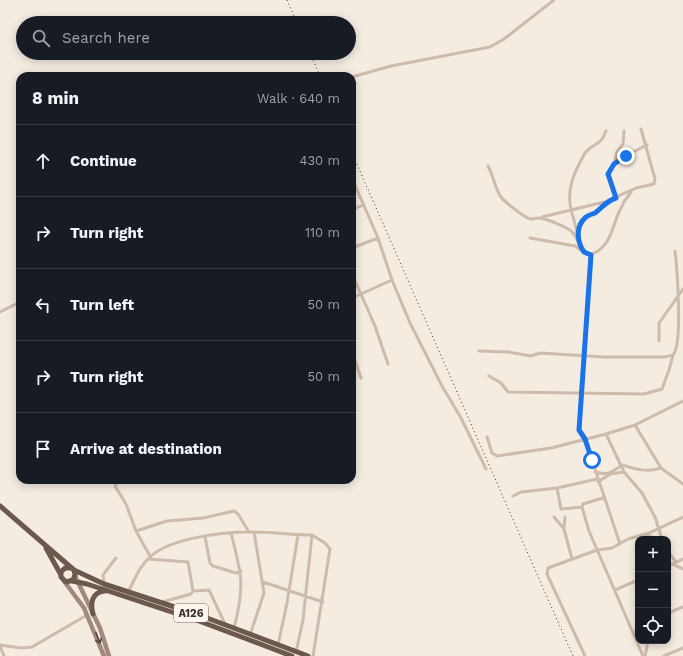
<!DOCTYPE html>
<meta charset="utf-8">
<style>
body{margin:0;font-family:"Work Sans",sans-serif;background:#242831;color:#f1f3f6}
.controls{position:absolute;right:12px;bottom:12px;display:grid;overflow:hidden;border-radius:8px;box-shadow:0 2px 10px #0003}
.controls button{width:36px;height:36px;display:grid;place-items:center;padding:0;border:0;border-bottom:1px solid #363941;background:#171b24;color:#f1f3f6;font:20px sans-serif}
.stop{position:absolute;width:12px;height:12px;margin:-9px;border:3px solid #1a73e8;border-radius:50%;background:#fff}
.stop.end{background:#1a73e8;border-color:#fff;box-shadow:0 1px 4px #0008}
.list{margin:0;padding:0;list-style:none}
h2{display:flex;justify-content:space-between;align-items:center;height:52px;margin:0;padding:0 16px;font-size:17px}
h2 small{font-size:13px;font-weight:400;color:#9ea1a6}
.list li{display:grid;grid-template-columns:26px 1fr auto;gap:12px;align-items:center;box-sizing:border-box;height:72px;padding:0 16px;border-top:1px solid #363941}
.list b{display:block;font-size:15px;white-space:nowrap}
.list em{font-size:13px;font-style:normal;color:#9ea1a6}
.icon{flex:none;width:22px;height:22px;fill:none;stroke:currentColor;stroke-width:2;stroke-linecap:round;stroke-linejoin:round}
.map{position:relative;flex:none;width:683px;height:656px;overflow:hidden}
.search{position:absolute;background:#171b24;box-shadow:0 2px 10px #0003;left:16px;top:16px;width:340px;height:44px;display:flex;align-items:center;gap:10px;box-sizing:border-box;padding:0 14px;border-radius:22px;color:#9ea1a6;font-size:15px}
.panel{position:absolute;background:#171b24;box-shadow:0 2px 10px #0003;left:16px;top:72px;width:340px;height:412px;border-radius:12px}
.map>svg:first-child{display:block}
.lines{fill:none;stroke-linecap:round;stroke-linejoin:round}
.minor{stroke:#cdbbac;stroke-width:3}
.secondary{stroke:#a18a7d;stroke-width:4.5}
.trunk{stroke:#6c584f;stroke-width:5}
.rail{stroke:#3b302b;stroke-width:1;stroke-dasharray:1 3;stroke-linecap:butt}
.oneway{stroke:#544640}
.route{stroke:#1a73e8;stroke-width:5}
.labels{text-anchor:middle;stroke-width:3;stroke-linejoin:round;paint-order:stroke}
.shield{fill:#fbf5ee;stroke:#756b66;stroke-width:1}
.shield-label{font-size:11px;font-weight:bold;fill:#3b302b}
</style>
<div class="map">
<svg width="683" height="656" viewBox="0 0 683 656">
<rect width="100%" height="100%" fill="#f4ebe1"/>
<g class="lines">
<path class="minor" d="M352 77 391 66 490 47 504 39 554 0
M606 131C601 146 593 143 585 153 575 171 566 188 571 209 573 219 577 226 577 237L580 227 585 218 596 212 607 201 636 188 654 184 655 179 641 129
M614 164 617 152 623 144 624 131
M488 166C493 175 496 191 501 197 504 201 525 218 530 219 533 219 536 218 539 218 548 219 563 226 570 230 579 236 581 259 594 253 612 245 612 225 620 210 623 203 627 197 631 192
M352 178 378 238 392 280 410 323 442 386 461 418 486 469
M615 198C614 190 608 181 609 173 611 162 637 150 647 145
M352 210 363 205
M542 217 604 202
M530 238 575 246 582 251
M352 248 378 238
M591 255 579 430 585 439 620 544
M352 274 375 326 388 364
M352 298 392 280
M0 312 20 302
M659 341V323L683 289
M479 351 508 352 531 356 540 353 604 357H664C667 356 671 356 673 355 683 345 677 268 675 251
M352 352 361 378
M489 376 501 383 508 392 644 394 662 389 669 370 673 355
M635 425 661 468 683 484
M606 434 635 425 683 401
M487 437 492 453 497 456 551 448 606 434 624 472 642 493 655 517 662 539
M595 472C608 476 612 472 622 465 635 469 648 473 661 468
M118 480 115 486 126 504 136 531 150 556
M598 482 610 474 624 472
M557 488 597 479
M513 496 521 492 557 488 561 509 582 507 583 504 603 498
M582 507 589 531 643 656
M554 517 564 529
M565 517 564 529 572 559
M136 531 167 521 203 518 234 511 238 514 249 532
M231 533C242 575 245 586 234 628
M646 534 655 539
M312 535 325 543 330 549 313 656
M205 537 210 563 213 566 236 573 241 571
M668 552 676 562
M148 559 188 562 193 591
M672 564 683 569
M668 566 683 559
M263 582 323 602
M104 584 103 575 116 558
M615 590 638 580
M128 592C135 579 140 565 151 556 171 538 227 531 254 532 273 532 293 535 312 535L303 620 296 652
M162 602 191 594 193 591 209 590 225 624
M668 613 683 607
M634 634 638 626
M250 635 264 593 254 532
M0 645 21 648 32 647 87 615
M278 645 287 603 298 535
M0 646 4 656
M585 656 547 574 548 568 597 550 612 548 628 539 649 533 683 517
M645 656 648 641
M664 656 683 648"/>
<path class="secondary" d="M75 576 100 628 109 656
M64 581 84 608 104 656"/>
<path class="trunk" d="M0 506 74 570 75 575 73 580 66 582 61 577V572L65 568H70
M46 548 61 575
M74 570 104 584 199 615 308 656
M72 581 87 584 199 621 292 656
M93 614C90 603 92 592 105 591"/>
<path class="rail" d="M287 0 297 23
M310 53 320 76
M352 153 573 656"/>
</g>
<defs><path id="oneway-shaft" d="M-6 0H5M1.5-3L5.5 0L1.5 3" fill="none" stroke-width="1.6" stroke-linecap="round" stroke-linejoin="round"/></defs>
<use class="oneway" href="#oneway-shaft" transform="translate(98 638) rotate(69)"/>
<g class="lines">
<path class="route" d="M592 460 585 439 579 430 591 255 584 252C577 242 575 226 586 217 589 215 592 214 595 213 602 208 606 201 616 198L608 174 614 164 626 156"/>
</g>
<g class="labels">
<rect class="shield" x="174" y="604" width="34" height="18" rx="3"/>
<g class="shield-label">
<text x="191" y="617">A126</text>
</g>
</g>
</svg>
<div class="controls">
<button>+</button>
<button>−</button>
<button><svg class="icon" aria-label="locate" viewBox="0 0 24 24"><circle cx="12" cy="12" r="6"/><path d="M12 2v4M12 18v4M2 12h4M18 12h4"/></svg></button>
</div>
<div class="stop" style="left:592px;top:460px"></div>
<div class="stop end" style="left:626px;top:156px"></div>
<div class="search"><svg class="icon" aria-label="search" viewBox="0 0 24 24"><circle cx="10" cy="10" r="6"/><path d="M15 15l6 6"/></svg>Search here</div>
<section class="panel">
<h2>8 min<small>Walk · 640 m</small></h2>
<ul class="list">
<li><svg class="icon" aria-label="ahead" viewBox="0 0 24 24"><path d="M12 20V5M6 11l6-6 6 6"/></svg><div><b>Continue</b></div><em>430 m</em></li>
<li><svg class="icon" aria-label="right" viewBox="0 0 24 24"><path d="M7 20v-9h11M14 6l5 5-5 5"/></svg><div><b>Turn right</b></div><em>110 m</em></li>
<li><svg class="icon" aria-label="left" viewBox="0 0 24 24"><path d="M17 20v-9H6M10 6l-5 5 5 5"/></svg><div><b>Turn left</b></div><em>50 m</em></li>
<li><svg class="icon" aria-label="right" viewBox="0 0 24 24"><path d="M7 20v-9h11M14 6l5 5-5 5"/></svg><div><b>Turn right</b></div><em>50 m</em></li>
<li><svg class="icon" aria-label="arrive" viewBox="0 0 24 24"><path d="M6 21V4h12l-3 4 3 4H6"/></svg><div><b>Arrive at destination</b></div></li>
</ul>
</section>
</div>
